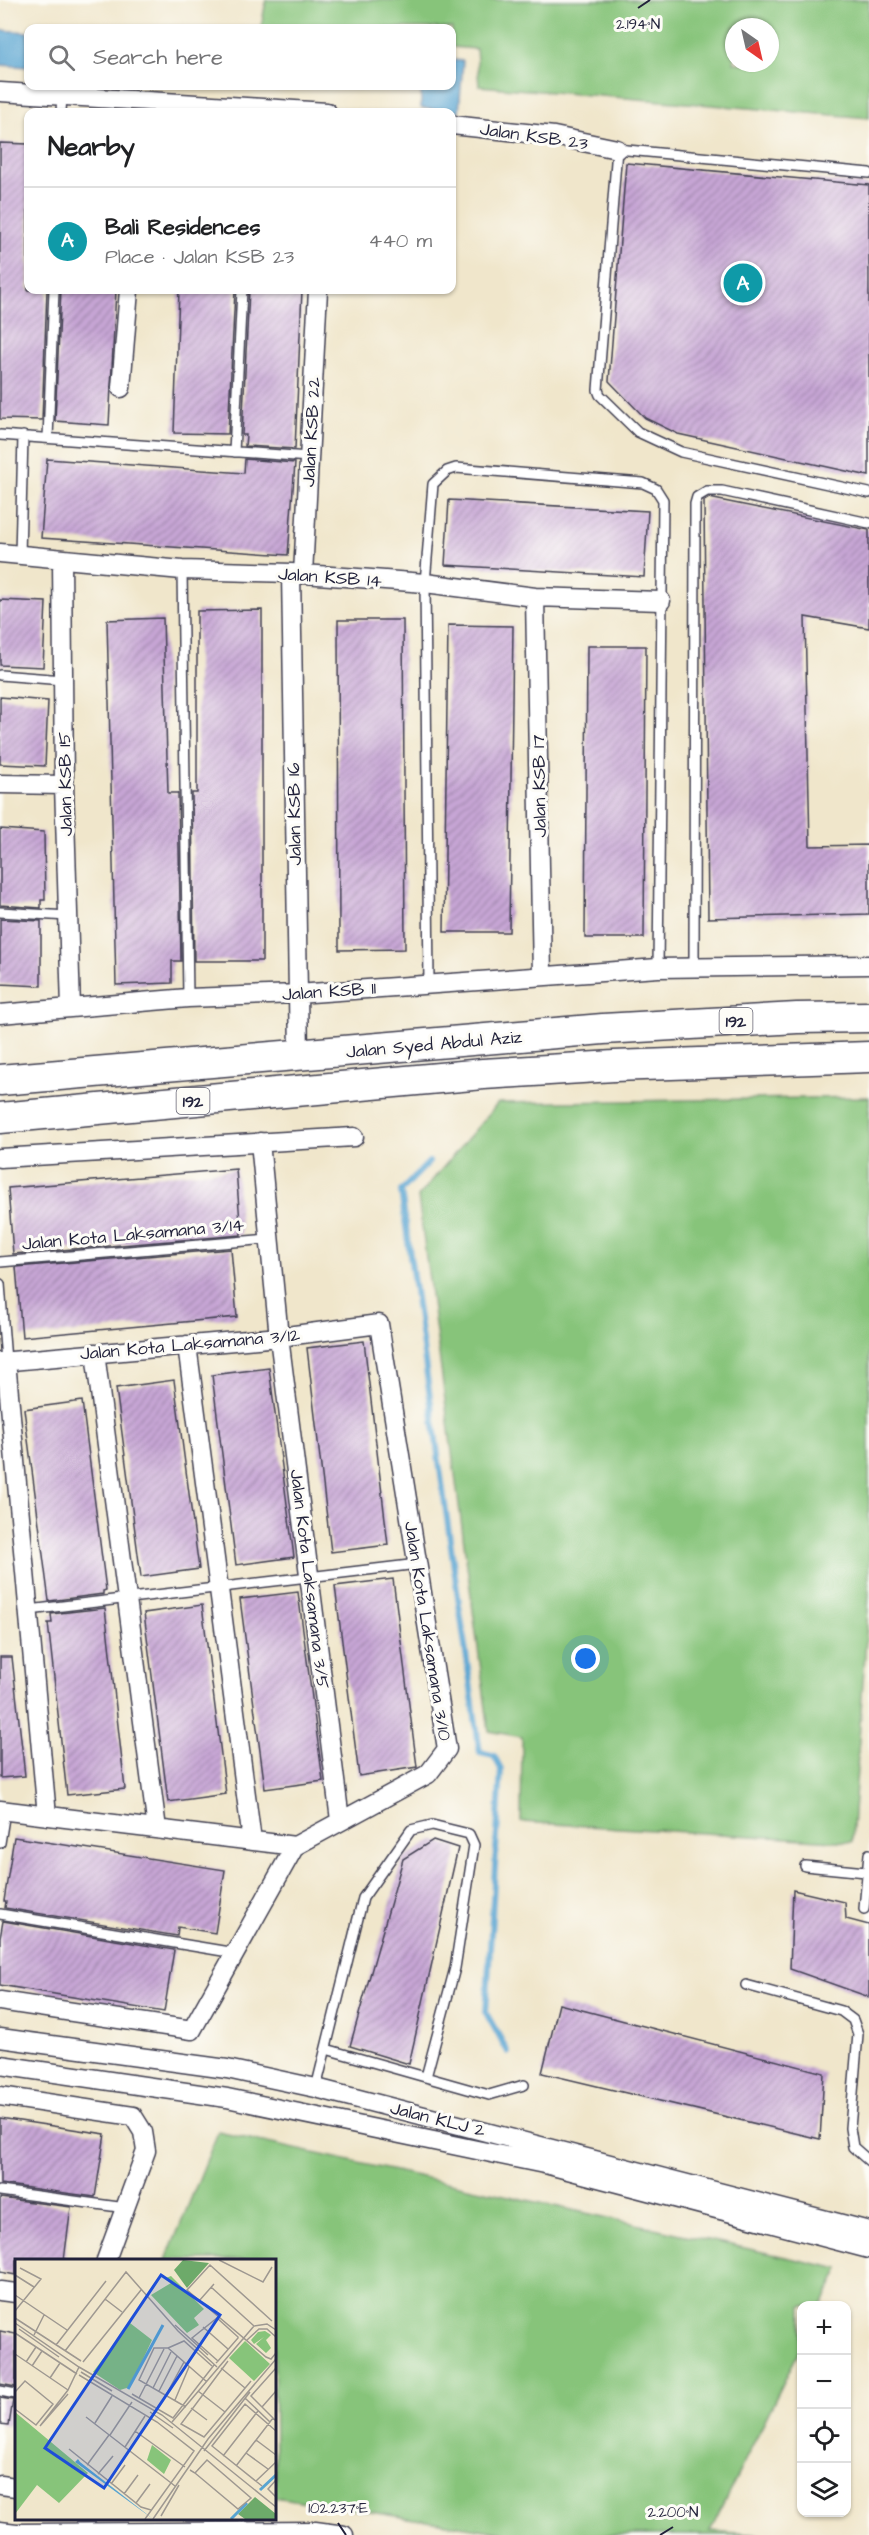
<!DOCTYPE html>
<meta charset="utf-8">
<style>
body{margin:0;font-family:"Architects Daughter",sans-serif;background:#f6f6f6;color:#202124}
.controls{position:absolute;right:18px;bottom:18px;display:grid;overflow:hidden;border-radius:12px;box-shadow:0 2px 4px #0004}
.controls button{width:54px;height:54px;display:grid;place-items:center;padding:0;border:0;border-bottom:2px solid #e0e0e0;background:#fff;color:#202124;font:30px sans-serif}
.compass{position:absolute;left:725px;top:18px;width:54px;height:54px;border-radius:50%;background:#fff;box-shadow:0 2px 4px #0004;rotate:146deg}
.you{position:absolute;left:586px;top:1659px;width:21px;height:21px;margin:-15px;border:4px solid #fff;border-radius:50%;background:#1a73e8;box-shadow:0 0 0 9px #1a73e833}
.badge{display:grid;place-items:center;width:39px;height:39px;border-radius:50%;background:#1a73e8;color:#fff;font-size:20px;font-weight:700}
.pin{position:absolute;translate:-50% -50%;border:3px solid #fff;box-shadow:0 2px 6px #0006}
.list{margin:0;padding:0;list-style:none}
h2{display:flex;justify-content:space-between;align-items:center;height:78px;margin:0;padding:0 24px;font-size:26px}
h2 small{font-size:20px;font-weight:400;color:#757577}
.list li{display:grid;grid-template-columns:39px 1fr auto;gap:18px;align-items:center;box-sizing:border-box;height:108px;padding:0 24px;border-top:2px solid #e0e0e0}
.list b{display:block;font-size:22px;white-space:nowrap}
.list p{margin:0;font-size:20px;white-space:nowrap;color:#757577}
.list em{font-size:20px;font-style:normal;color:#757577}
.icon{flex:none;width:33px;height:33px;fill:none;stroke:currentColor;stroke-width:2;stroke-linecap:round;stroke-linejoin:round}
.map{position:relative;flex:none;width:869px;height:2535px;overflow:hidden}
.search{position:absolute;background:#fff;box-shadow:0 2px 4px #0004;left:24px;top:24px;width:432px;height:66px;display:flex;align-items:center;gap:15px;box-sizing:border-box;padding:0 21px;border-radius:12px;color:#757577;font-size:22px}
.panel{position:absolute;background:#fff;box-shadow:0 2px 4px #0004;left:24px;top:108px;width:432px;height:186px;border-radius:12px}
.map>svg:first-child{display:block}
.grass{fill:#87c47a;stroke:#54735a;stroke-width:1.5;fill-rule:evenodd}
.water{fill:#58a4d1;stroke:#3d6386;stroke-width:1.5}
.lines{fill:none;stroke-linecap:round;stroke-linejoin:round}
.stream{stroke:#58a4d1;stroke-width:6}
.building{fill:url(#building-hatch)}
.service-casing{stroke:#413f51;stroke-width:12}
.minor-casing{stroke:#413f51;stroke-width:21}
.primary-casing{stroke:#413f51;stroke-width:33}
.service{stroke:#fff;stroke-width:9}
.minor{stroke:#fff;stroke-width:18}
.primary{stroke:#fff;stroke-width:30}
.ticks{fill:none;stroke:#22223b;stroke-width:2}
.labels{text-anchor:middle;stroke-width:6;stroke-linejoin:round;paint-order:stroke}
.shield{fill:#fdfcf7;stroke:#646373;stroke-width:1.5}
.shield-label{font-size:16px;font-weight:bold;fill:#22223b}
.street-label{font-size:18px;fill:#22223b;stroke:#fdfcf7}
.inset-river{fill:none;stroke:#58a4d1;stroke-width:3}
.inset-road{fill:none;stroke:#9e9891;stroke-width:1.5}
.view{fill:#1d4ed8;fill-opacity:0.15;stroke:#1d4ed8;stroke-width:3}
.inset-edge{fill:none;stroke:#22223b;stroke-width:3}
.ticks-label{font-size:15px;text-anchor:middle;fill:#22223b;stroke:#fdfcf7;stroke-width:6;stroke-linejoin:round;paint-order:stroke}
</style>
<div class="map">
<svg width="869" height="2535" viewBox="0 0 869 2535">
<defs>
<pattern id="building-hatch" width="6" height="6" patternUnits="userSpaceOnUse" patternTransform="scale(1.5)"><rect width="6" height="6" fill="#c7a6d5"/><path d="M-1 1l2-2M0 6l6-6M5 7l2-2" fill="none" stroke="#a187ae"/></pattern>
</defs>
<rect width="100%" height="100%" fill="#fdfcf7"/>
<filter id="ink" filterUnits="userSpaceOnUse"><feTurbulence type="fractalNoise" baseFrequency=".0167" numOctaves="2"/><feDisplacementMap in="SourceGraphic" scale="12" xChannelSelector="R" yChannelSelector="G"/><feConvolveMatrix kernelMatrix="1 2 1 2 8 2 1 2 1" color-interpolation-filters="sRGB"/></filter>
<filter id="wash" filterUnits="userSpaceOnUse"><feTurbulence type="fractalNoise" baseFrequency=".008" numOctaves="4" result="noise"/><feDisplacementMap in="SourceGraphic" scale="24" xChannelSelector="R" yChannelSelector="G"/><feGaussianBlur stdDeviation="1.35" result="paint"/><feColorMatrix in="noise" values="0 0 0 0 0 0 0 0 0 0 0 0 0 0 0 0 0 1.4 0 .05"/><feComposite in="paint" operator="in"/></filter>
<g filter="url(#wash)">
<rect width="100%" height="100%" fill="#f0e6cb"/>
<path class="grass" d="M266 0H869V118L479 86 476 49 452 47V28H261ZM734 27H770V63H734Z
M869 1097V1595L852 1842 521 1822 522 1737 489 1731 418 1197 498 1103Z
M218 2132 840 2269 822 2305 802 2306 801 2347 710 2531 761 2535H516L275 2497 274 2260H166Z"/>
<path class="water" d="M0 30 28 32V67L0 65Z
M452 60 463 61 459 112 421 108V91L327 86H452Z"/>
<g class="lines">
<path class="stream" d="M429 1162 401 1191 480 1753 494 1756 501 1769 486 2013 508 2052"/>
</g>
<g id="blocks">
<path class="building" d="M0 143 28 144V290H47L42 420 0 419Z
M626 163 869 185V476L678 434 645 418 609 381Z
M61 290H116L109 425 55 421Z
M179 290H235L228 434 174 433Z
M249 290H302L295 449 245 446 246 435H242Z
M47 459 244 473 245 459 295 463 288 555 41 538Z
M709 498 869 530V628L805 617 810 846 869 845V914L708 918 704 501Z
M449 500 648 511 644 577 445 565Z
M0 600 46 602 43 667 0 665Z
M262 610V961H194L192 793H197V611Z
M163 618 168 793H178L181 961H172V983L116 985 107 620Z
M338 620H403L405 949 339 950Z
M448 625 513 626 509 932H444Z
M587 646H646L644 938H585Z
M0 697 48 701 45 766 0 764Z
M0 829 44 832 45 900H41V908L0 905Z
M0 919 41 921V986L0 984Z
M236 1169 241 1235 13 1254 8 1188Z
M231 1249 237 1317 22 1337 16 1267Z
M364 1341 388 1545 331 1552 307 1348Z
M269 1368 294 1557 236 1565 212 1375Z
M174 1380 199 1569 141 1577 116 1388Z
M82 1401 106 1590 103 1591V1594L49 1601 24 1409Z
M393 1579 417 1767 359 1776 335 1586Z
M298 1592 323 1781 265 1789 240 1599Z
M202 1605 226 1794 168 1802 144 1613Z
M105 1608 125 1789 67 1795 48 1623H52L51 1614Z
M0 1657H12L25 1776 0 1778Z
M14 1837 225 1870 215 1933 178 1927 177 1936 5 1908 6 1901H4Z
M433 1840 458 1848 409 2064 350 2046 403 1859Z
M793 1890 845 1902 846 1919 869 1925V1997L790 1969Z
M3 1921 174 1950 164 2012 0 1985V1938Z
M559 2004 824 2073 820 2139 542 2073Z
M0 2118 105 2134 95 2197 0 2184Z
M0 2198 71 2207 64 2260H16V2275L0 2272Z
M0 2331 16 2334V2387L0 2384Z
M0 2398 13 2400 9 2425 0 2424Z"/>
</g>
</g>
<g filter="url(#ink)">
<use href="#blocks" fill-opacity="0" stroke="#413f51" stroke-width="1.5"/>
<g class="lines">
<g class="service-casing">
<path id="service" d="M61 112 62 95
M869 173 617 149 598 390 600 395 638 432 681 452 869 493
M0 435 309 457
M48 438 54 290
M234 452 242 290
M20 555 23 436
M182 570 188 998
M0 675 63 680
M0 912 68 916
M694 968 695 504 697 497 707 491H722L869 523
M429 984 425 583 433 484 447 471 456 468 643 483 656 489 663 500 658 968
M0 1262 269 1239
M0 1284 6 1361
M29 1610 418 1564
M0 1843 5 1811
M805 1866 866 1872
M864 1909 869 1854
M0 1914 235 1953
M746 1985 841 2011 853 2020 858 2034 850 2128 853 2147 869 2161
M326 2049 489 2095 524 2085
M316 2088 363 1898 411 1830 432 1825 469 1834 474 1845 455 1968 426 2077
M0 2191 126 2208
M0 2391 16 2394"/>
</g>
<g class="minor-casing">
<path id="minor" d="M0 92 327 112
M452 125 554 136 617 149
M121 388 129 290
M0 553 182 570 291 573 425 583 535 597 661 601
M62 559 64 785 71 1008
M291 573 299 1054
M303 574 318 290
M535 597 542 976
M0 784 64 785
M0 1014 188 998 297 994 658 968 869 965
M260 1142 279 1337 340 1820
M0 1158 354 1137
M187 1345 252 1841
M95 1353 157 1829
M6 1361 47 1816
M0 1362 279 1337 379 1324 447 1749 428 1774 295 1846 0 1810
M0 2001 192 2030 295 1846
M0 2038 227 2069 316 2088 869 2231
M0 2065 227 2098 549 2165 869 2249
M0 2096 133 2116 143 2132 146 2151 106 2260
M0 2291 16 2293
M0 2485 16 2487
M0 2531 16 2533 315 2531 344 2535"/>
</g>
<g class="primary-casing">
<path id="primary" d="M0 1080 603 1029 797 1018 869 1017
M0 1118 483 1074 614 1066 869 1057"/>
</g>
<use href="#service" class="service"/>
<use href="#minor" class="minor"/>
<use href="#primary" class="primary"/>
</g>
</g>
<path class="ticks" d="M638 8 650 0M338 2523 346 2535M660 2535 673 2527"/>
<g class="labels">
<g class="shield">
<rect x="719.5" y="1008" width="33" height="26" rx="4.5"/>
<rect x="176.5" y="1088" width="33" height="26" rx="4.5"/>
</g>
<g class="shield-label">
<text x="736" y="1027">192</text>
<text x="193" y="1107">192</text>
</g>
<g class="street-label">
<text transform="translate(534 136) rotate(8)" y="6">Jalan KSB 23</text>
<text transform="translate(311 432) rotate(-87)" y="6">Jalan KSB 22</text>
<text transform="translate(330 577) rotate(4)" y="6">Jalan KSB 14</text>
<text transform="translate(65 784) rotate(-91)" y="6">Jalan KSB 15</text>
<text transform="translate(539 786) rotate(-91)" y="6">Jalan KSB 17</text>
<text transform="translate(294 814) rotate(-91)" y="6">Jalan KSB 16</text>
<text transform="translate(329 991) rotate(-4)" y="6">Jalan KSB 11</text>
<text transform="translate(434 1044) rotate(-5)" y="6">Jalan Syed Abdul Aziz</text>
<text transform="translate(133 1234) rotate(-5)" y="6">Jalan Kota Laksamana 3/14</text>
<text transform="translate(190 1344) rotate(-5)" y="6">Jalan Kota Laksamana 3/12</text>
<text transform="translate(310 1579) rotate(83)" y="6">Jalan Kota Laksamana 3/5</text>
<text transform="translate(428 1631) rotate(81)" y="6">Jalan Kota Laksamana 3/10</text>
<text transform="translate(438 2119) rotate(14)" y="6">Jalan KLJ 2</text>
</g>
</g>
<g transform="translate(15 2259)">
<rect width="261" height="261" fill="#f0e6cb"/>
<path d="M156 17 189 50 179 59 184 66 172 74 136 36 156 24 151 19ZM115 64 137 81 115 128 105 131 78 113ZM250 72 256 76 251 81 256 89 251 94 241 85 249 78 239 85 236 81 243 73ZM230 82 255 105 239 122 214 99ZM0 153 73 214 44 244 22 226 0 255ZM137 186 156 201 149 215 132 201Z" fill="#87c47a"/>
<path d="M168 1 194 4 172 29 159 11ZM240 238 261 255V260H230L223 255Z" fill="#6daa6a"/>
<path d="M63 200 65 203 138 260 60 203Z" fill="#58a4d1"/>
<path class="inset-river" d="M113 130 148 66M245 231 261 216M216 260 232 244"/>
<path class="inset-road" d="M204 1 248 23 257 8M0 16 19 28M196 28 239 67M0 36 52 71M90 40 107 53M184 42 199 25M0 52 26 20 5 9M0 59 66 102M257 62 195 6 172 31 251 98 256 100 261 94M0 64 64 108 147 156 261 248M160 66 193 96M188 68 213 90M4 70 44 98M0 74 62 115M19 76 29 56M232 81 244 70H252L261 78M41 86 91 22M153 89 169 82 197 107M50 92 111 13 163 72 202 108M0 95 53 131M213 102 166 165 189 178 236 122M11 103 21 88M68 103 126 31M201 104 203 102 223 79V78L202 59 177 79 203 102M17 107 27 92M206 109 230 129M261 109 236 137 261 162M66 113 97 132M64 116 142 163 179 192 130 260M35 119 45 104M138 129 156 93M144 132 162 97M183 132 210 153M0 133 10 122 38 145 21 166 0 150M117 135 158 159 199 106M151 136 169 103M124 139 149 90M230 139 255 163M160 141 174 108M171 148 124 121 139 89H153L192 123M247 148 261 132M176 149 192 161M135 153 158 169M71 158 160 227M157 163 239 67 252 65 261 71M80 164 97 137M25 167 53 131 64 108M25 167 53 135M120 172 170 208M95 176 117 143M241 181 261 196M110 188 130 157M54 190 126 248 136 251M189 192 235 133M231 194 253 210M208 197 243 152M72 206 94 176M221 207 258 159M175 211 180 214 223 250 236 239 192 201 180 214M83 215 98 197M261 221 253 230 261 238M241 222 261 203M96 225 110 206M247 227 197 187 230 145 261 172M109 235 123 216M121 244 135 225M146 257 164 226M138 260 193 180 261 100"/>
<path class="view" d="M146 16 205 56 89 229 30 189Z"/>
<rect width="261" height="261" class="inset-edge"/>
</g>
<g class="ticks-label">
<text x="638" y="29">2.194°N</text>
<text x="338" y="2513">102.237°E</text>
<text x="673" y="2517">2.200°N</text>
</g>
</svg>
<div class="controls">
<button>+</button>
<button>−</button>
<button><svg class="icon" aria-label="locate" viewBox="0 0 24 24"><circle cx="12" cy="12" r="6"/><path d="M12 2v4M12 18v4M2 12h4M18 12h4"/></svg></button>
<button><svg class="icon" aria-label="layers" viewBox="0 0 24 24"><path d="M12 4l9 5-9 5-9-5zM3 14l9 5 9-5"/></svg></button>
</div>
<svg class="compass" viewBox="-18 -18 36 36"><path d="M0-13l5 13h-10z" fill="#e53935"/><path d="M0 13l5-13h-10z" fill="#757577"/></svg>
<div class="you"></div>
<div class="pin badge" style="left:743px;top:283px;background:#0f9aa8">A</div>
<div class="search"><svg class="icon" aria-label="search" viewBox="0 0 24 24"><circle cx="10" cy="10" r="6"/><path d="M15 15l6 6"/></svg>Search here</div>
<section class="panel">
<h2>Nearby<small></small></h2>
<ul class="list">
<li><span class="badge" style="background:#0f9aa8">A</span><div><b>Bali Residences</b><p>Place · Jalan KSB 23</p></div><em>440 m</em></li>
</ul>
</section>
</div>
